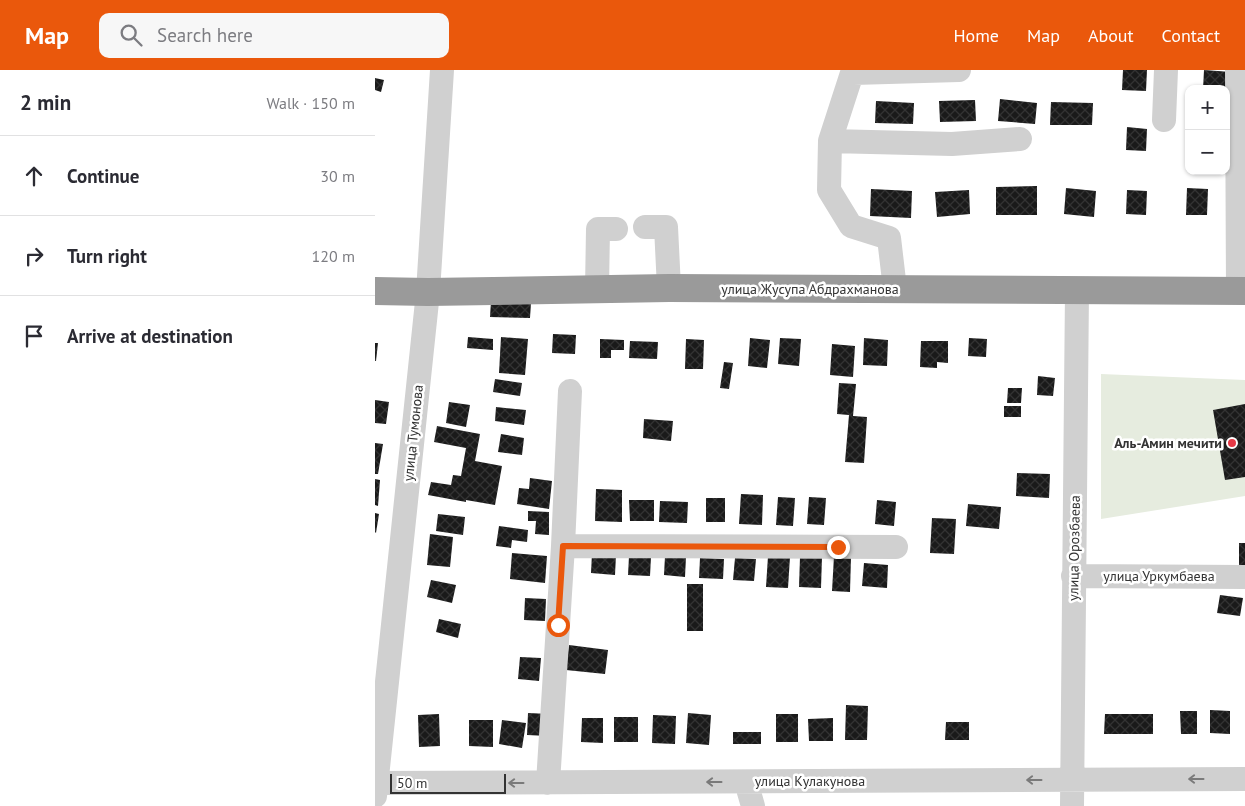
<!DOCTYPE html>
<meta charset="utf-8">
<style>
body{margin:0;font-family:"PT Sans",sans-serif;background:#f7f7f7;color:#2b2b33}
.controls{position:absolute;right:15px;top:15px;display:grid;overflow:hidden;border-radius:10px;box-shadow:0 1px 4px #0004}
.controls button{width:45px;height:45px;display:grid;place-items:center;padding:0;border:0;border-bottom:1px solid #e1e1e2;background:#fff;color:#2b2b33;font:25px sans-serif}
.scale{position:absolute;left:15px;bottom:12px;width:116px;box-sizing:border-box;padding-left:5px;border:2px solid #333;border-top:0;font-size:14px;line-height:18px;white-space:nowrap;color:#333;-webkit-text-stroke:4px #fff;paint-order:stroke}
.stop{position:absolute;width:15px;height:15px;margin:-11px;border:4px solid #ea580c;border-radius:50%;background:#fff}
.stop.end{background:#ea580c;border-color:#fff;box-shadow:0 1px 5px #0008}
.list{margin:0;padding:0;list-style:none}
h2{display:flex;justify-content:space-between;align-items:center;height:65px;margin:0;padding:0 20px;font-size:21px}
h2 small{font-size:16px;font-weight:400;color:#7c7c81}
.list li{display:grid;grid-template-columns:32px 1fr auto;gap:15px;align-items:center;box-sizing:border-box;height:80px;padding:0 20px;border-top:1px solid #e1e1e2}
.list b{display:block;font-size:19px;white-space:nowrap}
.list em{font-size:16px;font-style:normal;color:#7c7c81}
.icon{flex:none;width:28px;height:28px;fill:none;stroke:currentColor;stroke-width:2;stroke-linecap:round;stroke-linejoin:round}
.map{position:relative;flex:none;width:870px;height:736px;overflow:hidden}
header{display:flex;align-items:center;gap:30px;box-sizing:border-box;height:70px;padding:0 25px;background:#ea580c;color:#fff}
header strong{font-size:24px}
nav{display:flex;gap:28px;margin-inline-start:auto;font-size:18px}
.search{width:350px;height:45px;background:#f7f7f7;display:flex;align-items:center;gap:12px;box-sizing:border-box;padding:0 18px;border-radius:10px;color:#7c7c81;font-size:19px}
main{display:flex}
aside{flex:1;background:#fff}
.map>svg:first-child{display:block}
.garden{fill:#e6ecdf}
.building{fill:url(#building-cross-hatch)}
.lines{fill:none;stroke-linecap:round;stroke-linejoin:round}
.minor{stroke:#d0d0d0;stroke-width:24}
.highway{stroke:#9a9a9a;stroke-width:28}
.oneway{stroke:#7a7a7a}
.route{stroke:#ea580c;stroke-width:6}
.poi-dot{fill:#e63946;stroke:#fff;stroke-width:2}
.labels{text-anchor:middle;stroke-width:5;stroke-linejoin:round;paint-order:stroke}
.street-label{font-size:14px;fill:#333;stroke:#fff}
.poi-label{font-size:14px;font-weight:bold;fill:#333;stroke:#fff;text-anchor:end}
</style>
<header>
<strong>Map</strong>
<div class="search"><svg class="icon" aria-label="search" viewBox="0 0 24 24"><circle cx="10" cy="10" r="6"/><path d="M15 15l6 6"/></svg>Search here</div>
<nav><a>Home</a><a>Map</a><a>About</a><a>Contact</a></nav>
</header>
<main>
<aside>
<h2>2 min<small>Walk · 150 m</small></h2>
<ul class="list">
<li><svg class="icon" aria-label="ahead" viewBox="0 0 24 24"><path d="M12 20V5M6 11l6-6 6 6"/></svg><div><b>Continue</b></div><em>30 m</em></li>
<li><svg class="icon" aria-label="right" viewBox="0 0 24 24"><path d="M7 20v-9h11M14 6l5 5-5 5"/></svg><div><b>Turn right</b></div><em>120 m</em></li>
<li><svg class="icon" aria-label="arrive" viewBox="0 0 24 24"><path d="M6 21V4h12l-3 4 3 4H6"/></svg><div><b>Arrive at destination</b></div></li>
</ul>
</aside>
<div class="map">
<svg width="870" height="736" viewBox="0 0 870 736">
<defs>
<pattern id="building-cross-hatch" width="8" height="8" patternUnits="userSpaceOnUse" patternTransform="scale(1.25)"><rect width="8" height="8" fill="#1a1a1a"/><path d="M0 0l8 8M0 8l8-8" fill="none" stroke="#333"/></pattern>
</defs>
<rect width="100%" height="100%" fill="#fff"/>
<path class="garden" d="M726 304 870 310V426L726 449Z"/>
<path class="building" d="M748 0H772L771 21 747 20Z
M829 0 856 2 851 19H828Z
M0 8 9 10 6 22 0 20Z
M625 29 662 33 660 54 623 51Z
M600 30 601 51 565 52 564 31Z
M501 31 539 33 538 54 500 53Z
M676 32 718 33 717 55H675Z
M752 57 772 59 771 81 751 80Z
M662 116V145H621V117Z
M691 118 721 121 719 147 689 144Z
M812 118 833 119 832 145H811Z
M496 119 537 121 536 148 495 146Z
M594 120 595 144 562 147 560 122Z
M752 120 772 121 771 145 751 144Z
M116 231 156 233 155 248 115 247Z
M178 264 201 265 200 284 177 283Z
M93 267 118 269V280L92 278Z
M126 267 153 269 150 305 124 303Z
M375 268 395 270 392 298 373 296Z
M405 268 426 269 424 296 403 294Z
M489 268 513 270 512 296 488 295Z
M594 268 612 269 611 287 593 286Z
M225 269 249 270V280H236V288H225Z
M311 269 329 270 328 299H310Z
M255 271 283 272 282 289 254 288Z
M546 271H573V293L562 292V298L545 297Z
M0 273H3L1 291H0Z
M457 274 480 276 478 307 455 305Z
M349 292 358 293 354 319 345 318Z
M663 306 680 308 678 326 662 325Z
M120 309 147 313 145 326 118 322Z
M464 313 481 314 478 346 492 347 489 393 470 392 474 345 462 344Z
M633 318H647L646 333H632Z
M0 330 14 332 11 354 0 353Z
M74 332 95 335 91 357 71 353Z
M870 334V407L850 410 838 340Z
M629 336H646V347H629Z
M121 337 151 340 149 355 120 351Z
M269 349 298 351 296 371 268 368Z
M62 356 105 364 100 391 127 396 120 435 91 430V432L53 425 56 412 76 415 78 405 86 406 91 378 59 372Z
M126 364 149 368 147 385 123 382Z
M0 373 8 374 3 404H0Z
M642 403 675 404 674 428 641 426Z
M155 408 177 411 174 439 142 434 144 418 154 419Z
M0 409 5 410 3 436 0 435Z
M221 419 247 420V452L220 451Z
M366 424 388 425 387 455 364 454Z
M403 427 420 428 418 456 401 455Z
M434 427 451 428 449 455 432 454Z
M331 428H350V452H331Z
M254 430H279V451H255Z
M502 430 521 432 519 456 500 454Z
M285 431 313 432 312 453 284 452Z
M593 434 626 437 624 459 591 456Z
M153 441 174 442V465L160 464 161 451H153Z
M0 443 4 444 1 463 0 462Z
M63 444 90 447 88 465 61 461Z
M557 448 581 449 579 484 555 483Z
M124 456 153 460 152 472 137 470 136 478 121 476Z
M55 464 78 467 75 497 52 495Z
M864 473H870V498H864Z
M137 483 172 486 170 513 135 509Z
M217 483 241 485 240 505 216 503Z
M254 486 276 487 275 506 253 505Z
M290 486 311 487 310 507 289 505Z
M393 486 415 487 413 518 391 517Z
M459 486 476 487 475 522 457 521Z
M425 487H447L446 518 424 517Z
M325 488 349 489 348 509 324 508Z
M360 488 381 489 379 511 358 510Z
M489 493 513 495 512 518 487 516Z
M56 510 81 515 77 533 52 527Z
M312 514H328V561H312Z
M845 525 868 528 865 546 842 543Z
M150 528 171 529 170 551 149 550Z
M64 549 86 554 83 568 61 562Z
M194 575 233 580 230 604 191 600Z
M145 587 166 588 164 611 143 609Z
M471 635 493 636 492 670H470Z
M835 640 855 641V664L835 663Z
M805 641H822V664H806Z
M153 643 175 644 173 666 152 665Z
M313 643 336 645 334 675 311 673Z
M64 644 65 676 44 677 43 645Z
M401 644H423V672H401Z
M730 644H778V664H729Z
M278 645 301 646 300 674 277 673Z
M239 647H263V672H239Z
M207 648H228V673L206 672Z
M458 648V671H434L433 649Z
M94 650H118V677L94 676Z
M127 650 151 653 147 678 124 674Z
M571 652H594V670H570Z
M358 662H386V674H358Z"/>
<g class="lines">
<path class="minor" d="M478 0 455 71 454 120 476 156 514 168 520 219
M862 0 863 221
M478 3 584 0
M789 50 791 0
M455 71 577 74 645 69
M270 157H291L294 218
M222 219 223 159H241
M188 476 521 477
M698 506 870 507
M371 712 378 736
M0 713 870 709
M173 713 188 476 195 321
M0 726 53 222 67 0
M697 736 702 221"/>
<path class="highway" d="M0 221 53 222 294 218 870 221"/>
</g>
<defs><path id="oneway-shaft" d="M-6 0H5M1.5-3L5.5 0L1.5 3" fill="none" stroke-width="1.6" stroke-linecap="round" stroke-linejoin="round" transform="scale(1.25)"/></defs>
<g class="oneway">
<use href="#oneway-shaft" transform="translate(821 709) rotate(180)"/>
<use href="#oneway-shaft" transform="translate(659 710) rotate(180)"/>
<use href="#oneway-shaft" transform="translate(339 712) rotate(180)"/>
<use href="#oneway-shaft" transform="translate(141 713) rotate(180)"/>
</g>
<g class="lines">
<path class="route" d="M183 555 188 476 463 477"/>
</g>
<circle class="poi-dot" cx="857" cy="373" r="5"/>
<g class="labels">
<g class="street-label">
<text x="435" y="224">улица Жусупа Абдрахманова</text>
<text transform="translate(38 363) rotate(-84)" y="5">улица Тумонова</text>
<text transform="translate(699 478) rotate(-89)" y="5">улица Орозбаева</text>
<text x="784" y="511">улица Уркумбаева</text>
<text x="435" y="716">улица Кулакунова</text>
</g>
<g class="poi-label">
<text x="847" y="378">Аль-Амин мечити</text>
</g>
</g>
</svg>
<div class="controls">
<button>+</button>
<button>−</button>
</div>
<div class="scale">50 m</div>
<div class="stop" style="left:183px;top:555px"></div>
<div class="stop end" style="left:463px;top:477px"></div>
</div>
</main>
